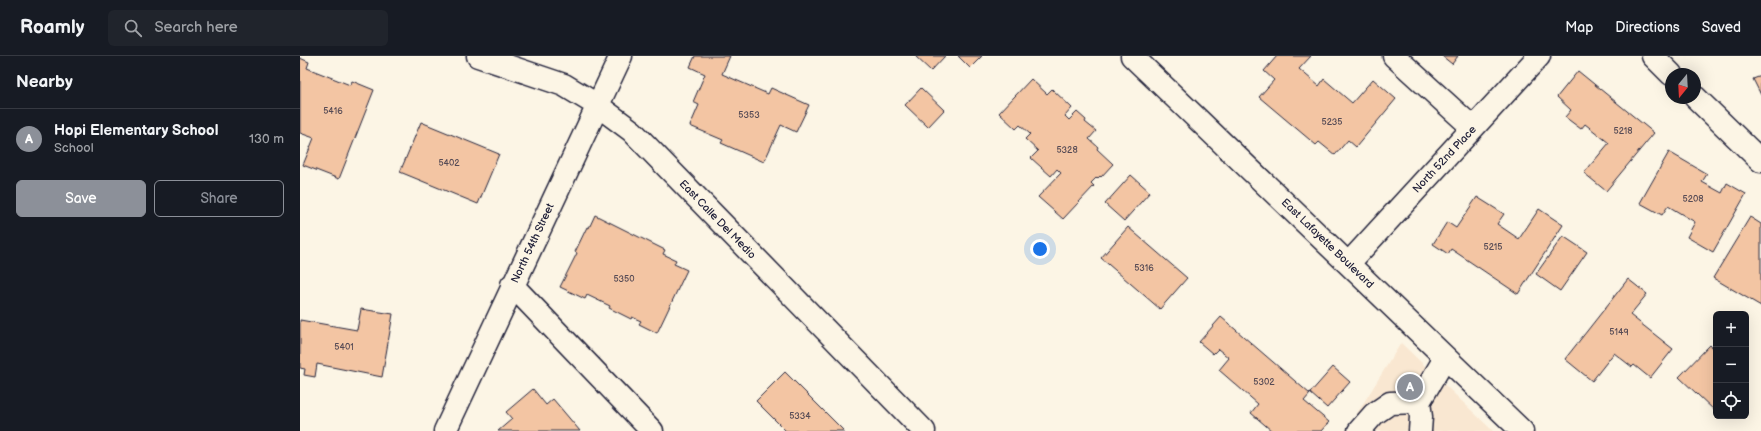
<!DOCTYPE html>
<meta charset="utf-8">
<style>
body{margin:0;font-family:"Balsamiq Sans",sans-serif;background:#20242c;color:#f1f3f6}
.controls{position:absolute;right:12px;bottom:12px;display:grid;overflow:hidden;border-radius:6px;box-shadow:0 4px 16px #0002}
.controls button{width:36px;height:36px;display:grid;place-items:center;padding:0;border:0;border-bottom:1px solid #363941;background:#171b24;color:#f1f3f6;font:20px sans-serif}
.compass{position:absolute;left:1365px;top:12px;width:36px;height:36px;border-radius:50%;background:#171b24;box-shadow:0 4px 16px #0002;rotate:198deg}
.you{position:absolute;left:740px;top:193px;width:14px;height:14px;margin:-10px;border:3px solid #fff;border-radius:50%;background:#1a73e8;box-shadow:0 0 0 6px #1a73e833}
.badge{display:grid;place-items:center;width:26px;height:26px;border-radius:50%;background:#8c9099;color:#fff;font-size:13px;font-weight:700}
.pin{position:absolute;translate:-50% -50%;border:2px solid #fff;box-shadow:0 1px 4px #0006}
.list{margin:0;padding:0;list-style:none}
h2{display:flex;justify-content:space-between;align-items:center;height:52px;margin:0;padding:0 16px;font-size:17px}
h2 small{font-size:13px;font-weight:400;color:#9ea1a6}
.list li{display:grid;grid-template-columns:26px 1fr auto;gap:12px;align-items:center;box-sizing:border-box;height:60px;padding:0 16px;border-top:1px solid #363941}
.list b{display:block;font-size:15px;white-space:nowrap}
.list p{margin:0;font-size:13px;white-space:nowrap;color:#9ea1a6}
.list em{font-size:13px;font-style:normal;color:#9ea1a6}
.actions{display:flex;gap:8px;padding:12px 16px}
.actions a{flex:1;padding:9px 0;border:1px solid #8c9099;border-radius:6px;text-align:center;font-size:14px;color:#8c9099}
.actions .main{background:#8c9099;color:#fff}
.icon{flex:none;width:22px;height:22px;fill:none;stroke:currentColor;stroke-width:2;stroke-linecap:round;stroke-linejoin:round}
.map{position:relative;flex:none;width:1461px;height:375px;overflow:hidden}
header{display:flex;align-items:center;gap:24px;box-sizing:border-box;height:56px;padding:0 20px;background:#171b24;border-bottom:1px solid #363941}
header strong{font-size:19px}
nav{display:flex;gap:22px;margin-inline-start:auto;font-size:14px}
.search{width:280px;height:36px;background:#20242c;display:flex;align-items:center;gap:10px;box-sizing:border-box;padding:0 14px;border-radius:6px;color:#9ea1a6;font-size:15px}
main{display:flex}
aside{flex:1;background:#171b24}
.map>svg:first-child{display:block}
.built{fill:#f9e7d1}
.building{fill:#f3c5a3;stroke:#22223b}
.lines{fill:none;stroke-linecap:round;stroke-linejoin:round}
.minor-casing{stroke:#22223b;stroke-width:25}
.minor{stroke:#fcf5e5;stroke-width:22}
.labels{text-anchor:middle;stroke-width:3;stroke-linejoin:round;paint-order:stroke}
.number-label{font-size:9px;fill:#564b55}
.street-label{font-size:11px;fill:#22223b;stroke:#fcf5e5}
</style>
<header>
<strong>Roamly</strong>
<div class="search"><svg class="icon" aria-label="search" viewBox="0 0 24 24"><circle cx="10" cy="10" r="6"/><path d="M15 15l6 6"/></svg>Search here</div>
<nav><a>Map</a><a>Directions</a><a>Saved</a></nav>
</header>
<main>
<aside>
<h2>Nearby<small></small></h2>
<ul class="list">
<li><span class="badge">A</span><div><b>Hopi Elementary School</b><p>School</p></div><em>130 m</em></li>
</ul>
<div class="actions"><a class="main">Save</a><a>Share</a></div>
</aside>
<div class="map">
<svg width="1461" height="375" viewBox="0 0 1461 375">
<rect width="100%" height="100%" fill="#fcf5e5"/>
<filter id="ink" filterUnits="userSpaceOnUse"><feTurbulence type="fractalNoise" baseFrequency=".025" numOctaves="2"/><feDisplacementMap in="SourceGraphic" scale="8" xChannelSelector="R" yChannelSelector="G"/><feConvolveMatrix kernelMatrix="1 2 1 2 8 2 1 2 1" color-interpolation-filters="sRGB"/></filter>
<g filter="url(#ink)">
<path class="built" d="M1101 287 1193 375H1046Z"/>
<path class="building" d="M395 0H430L422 18 468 38 471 32 509 49 496 76 481 69 464 106 421 87 423 84 390 70 399 49 393 46 405 18 390 11Z
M615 0H645L631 15Z
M658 0H682L670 12Z
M977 0H1011L999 13 1019 30 1024 23 1052 47 1073 23 1096 43 1056 91 1048 84 1035 99 1019 86 1016 89 959 41 974 24 964 15Z
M1142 0H1158L1152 8Z
M0 2 9 6 7 12 50 29 52 25 74 34 39 123 3 109 14 82 0 77Z
M1278 15 1354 77 1306 135 1284 117 1309 87 1285 68 1281 73 1265 61 1271 54 1257 41Z
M1461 20V39L1453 23Z
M731 23 747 38 752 33 772 52 765 60 769 64 777 56 786 64 785 66 796 75 789 83 798 91 797 93 813 108 801 121 800 120 798 122 797 121 791 127 794 130 763 163 738 141 761 117 757 113 751 120 731 102 738 95 725 83 730 78 720 69 716 73 699 57Z
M621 32 644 54 628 71 605 49Z
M121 66 199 98 178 148 100 116Z
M1369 96 1407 118 1402 126 1422 137 1427 127 1446 138 1413 196 1387 181 1395 166 1368 150 1362 159 1340 147Z
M831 119 850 136 824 165 805 148Z
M1177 141 1204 158 1197 168 1219 183 1239 153 1263 169 1218 238 1151 193 1148 198 1133 188 1147 166 1156 172Z
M295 159 365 194 363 198 376 204 374 208 387 214 357 277 339 268 341 265 332 261 331 263 309 252 310 250 287 239 285 243 260 231 277 197 275 196 287 171 289 172Z
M1450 161 1461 168V250L1413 222Z
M828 171 887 222 860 253 801 202Z
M1263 180 1287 196 1260 235 1236 218Z
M1328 223 1347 238 1330 259 1373 293 1350 322 1334 309 1332 311 1314 297 1292 325 1265 303Z
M61 253 93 258 82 321 17 308 15 321 4 319 5 313 0 312V264L57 274Z
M921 261 1010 338 1004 345 1029 366 1021 375H972L951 357 958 348 919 314 929 302 918 293 913 298 899 286Z
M1410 289 1416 295V353L1415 355 1379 321Z
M1033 311 1050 326 1027 352 1010 337Z
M485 316 544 375H486L456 345Z
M233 333 246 349 253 343 280 375H198L212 363 206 356Z"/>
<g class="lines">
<g class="minor-casing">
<path id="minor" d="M178 0 264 29 297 49 332 75 624 375
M832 0 1222 375
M1094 0 1173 72
M1353 0 1371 18
M1395 41 1461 105
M1049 207 1239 0
M212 229 352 375
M145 375 321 0
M1059 375 1074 358 1090 347 1119 346
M1120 375 1121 361 1119 346 1145 302"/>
</g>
<use href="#minor" class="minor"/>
</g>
</g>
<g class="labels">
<g class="number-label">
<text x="33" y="58">5416</text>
<text x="449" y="62">5353</text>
<text x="1032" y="69">5235</text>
<text x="1323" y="78">5218</text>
<text x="767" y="97">5328</text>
<text x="149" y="110">5402</text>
<text x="1393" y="146">5208</text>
<text x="1193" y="194">5215</text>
<text x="844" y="215">5316</text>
<text x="324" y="226">5350</text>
<text x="1319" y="279">5149</text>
<text x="44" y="294">5401</text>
<text x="964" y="329">5302</text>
<text x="500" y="363">5334</text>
</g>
<g class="street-label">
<text transform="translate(1144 103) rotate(-47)" y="4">North 52nd Place</text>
<text transform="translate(418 163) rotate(46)" y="4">East Calle Del Medio</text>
<text transform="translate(232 187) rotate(-65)" y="4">North 54th Street</text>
<text transform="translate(1028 187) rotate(44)" y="4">East Lafayette Boulevard</text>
</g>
</g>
</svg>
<div class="controls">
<button>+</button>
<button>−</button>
<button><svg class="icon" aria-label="locate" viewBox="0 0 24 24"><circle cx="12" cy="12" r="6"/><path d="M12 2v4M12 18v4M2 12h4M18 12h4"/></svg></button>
</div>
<svg class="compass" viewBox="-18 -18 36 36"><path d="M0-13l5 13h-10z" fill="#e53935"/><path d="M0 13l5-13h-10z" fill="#9ea1a6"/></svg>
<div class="you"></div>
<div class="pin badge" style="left:1110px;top:331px">A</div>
</div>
</main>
